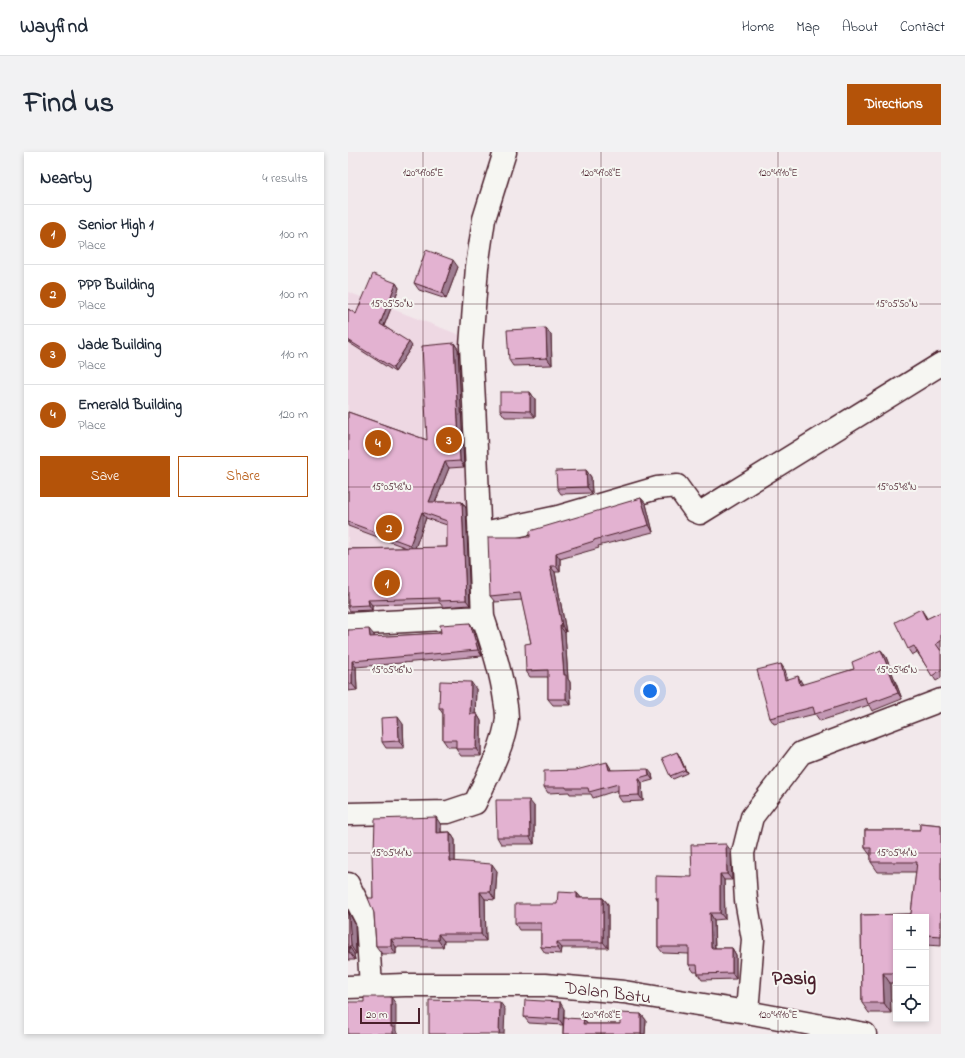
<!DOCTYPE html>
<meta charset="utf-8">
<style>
body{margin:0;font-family:"Indie Flower",sans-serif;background:#f2f2f3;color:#1f2937}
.controls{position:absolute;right:12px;bottom:12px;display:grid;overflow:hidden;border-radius:0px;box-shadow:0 2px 6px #0003}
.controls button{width:36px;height:36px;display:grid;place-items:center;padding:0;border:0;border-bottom:1px solid #e0e1e3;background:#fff;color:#1f2937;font:20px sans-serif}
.scale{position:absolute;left:12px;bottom:10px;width:60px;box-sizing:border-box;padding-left:4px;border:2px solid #4a1f2b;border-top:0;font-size:11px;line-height:14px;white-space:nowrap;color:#4a1f2b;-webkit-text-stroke:3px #f6f6f2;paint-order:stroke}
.you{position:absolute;left:302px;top:539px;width:14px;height:14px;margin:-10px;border:3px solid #fff;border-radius:50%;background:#1a73e8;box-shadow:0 0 0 6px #1a73e833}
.badge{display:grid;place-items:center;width:26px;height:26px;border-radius:50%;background:#b45309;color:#fff;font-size:13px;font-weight:700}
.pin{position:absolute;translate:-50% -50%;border:2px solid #fff;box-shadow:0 1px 4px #0006}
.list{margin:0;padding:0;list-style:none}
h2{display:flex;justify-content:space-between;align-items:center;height:52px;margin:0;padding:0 16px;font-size:17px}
h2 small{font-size:13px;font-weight:400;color:#747a83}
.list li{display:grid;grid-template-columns:26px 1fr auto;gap:12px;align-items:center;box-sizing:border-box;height:60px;padding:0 16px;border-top:1px solid #e0e1e3}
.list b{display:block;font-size:15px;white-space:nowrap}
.list p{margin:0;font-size:13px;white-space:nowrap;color:#747a83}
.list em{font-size:13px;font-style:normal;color:#747a83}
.actions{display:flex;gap:8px;padding:12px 16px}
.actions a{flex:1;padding:9px 0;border:1px solid #b45309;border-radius:0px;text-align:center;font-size:14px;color:#b45309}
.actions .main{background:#b45309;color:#fff}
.icon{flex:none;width:22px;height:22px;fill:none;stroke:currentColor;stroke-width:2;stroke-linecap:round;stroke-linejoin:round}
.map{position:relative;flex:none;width:593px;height:882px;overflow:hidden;border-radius:0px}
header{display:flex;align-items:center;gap:24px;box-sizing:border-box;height:56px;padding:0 20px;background:#fff;border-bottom:1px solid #e0e1e3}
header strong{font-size:19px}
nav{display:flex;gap:22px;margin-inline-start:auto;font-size:14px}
.intro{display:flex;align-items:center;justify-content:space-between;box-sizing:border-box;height:96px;padding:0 24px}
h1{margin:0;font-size:28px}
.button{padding:10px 18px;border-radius:0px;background:#b45309;color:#fff;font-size:14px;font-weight:700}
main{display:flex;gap:24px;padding:0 24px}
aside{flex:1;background:#fff;border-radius:0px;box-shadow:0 2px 6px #0003}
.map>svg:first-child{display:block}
.built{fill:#eed8e3}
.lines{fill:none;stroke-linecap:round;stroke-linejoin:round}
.minor-casing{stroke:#4a1f2b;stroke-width:25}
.major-casing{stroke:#4a1f2b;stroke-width:25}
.minor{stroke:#f6f6f2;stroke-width:22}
.major{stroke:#f6f6f2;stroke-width:22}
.wall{fill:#c399b4;stroke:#4a1f2b;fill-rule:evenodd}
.shaded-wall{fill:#9f7d92;stroke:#4a1f2b}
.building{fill:#e3b2d1;stroke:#4a1f2b}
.ticks{fill:none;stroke:#4a1f2b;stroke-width:1;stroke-opacity:0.45}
.labels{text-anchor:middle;stroke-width:4;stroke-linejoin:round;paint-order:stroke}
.street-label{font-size:18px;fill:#4a1f2b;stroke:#f6f6f2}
.quarter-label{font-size:20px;font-weight:bold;fill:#4a1f2b;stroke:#f6f6f2}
.ticks-label{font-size:10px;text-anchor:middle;fill:#4a1f2b;stroke:#f6f6f2;stroke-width:4;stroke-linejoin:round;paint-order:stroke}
</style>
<header>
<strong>Wayfind</strong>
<nav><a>Home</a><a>Map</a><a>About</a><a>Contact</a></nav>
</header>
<div class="intro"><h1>Find us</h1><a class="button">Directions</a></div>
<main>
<aside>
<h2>Nearby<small>4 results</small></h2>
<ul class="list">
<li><span class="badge">1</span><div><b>Senior High 1</b><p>Place</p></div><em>100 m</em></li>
<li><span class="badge">2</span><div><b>PPP Building</b><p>Place</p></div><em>100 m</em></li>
<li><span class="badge">3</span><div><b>Jade Building</b><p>Place</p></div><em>110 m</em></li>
<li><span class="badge">4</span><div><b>Emerald Building</b><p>Place</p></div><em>120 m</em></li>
</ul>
<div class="actions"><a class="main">Save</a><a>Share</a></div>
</aside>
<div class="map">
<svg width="593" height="882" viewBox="0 0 593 882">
<rect width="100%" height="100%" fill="#f2e8eb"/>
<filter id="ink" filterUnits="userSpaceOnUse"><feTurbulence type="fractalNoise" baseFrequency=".025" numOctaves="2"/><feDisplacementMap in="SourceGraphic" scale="8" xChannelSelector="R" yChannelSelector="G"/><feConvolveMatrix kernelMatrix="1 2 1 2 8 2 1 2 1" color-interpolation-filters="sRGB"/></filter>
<g filter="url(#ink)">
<path class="built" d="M0 140 117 185 126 455 0 460Z"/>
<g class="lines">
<g class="minor-casing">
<path id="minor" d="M131 382 210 365 309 336 329 334 347 359 352 361 593 212
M0 472 135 465 126 250 123 194 129 115 136 67 157 0
M0 662 100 660 127 651C138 628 157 591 159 566 159 560 158 553 157 548 153 519 144 493 135 465
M0 732 19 769 23 835
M399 860 405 787 398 748 395 701 404 665 453 601 593 548"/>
</g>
<g class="major-casing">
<path id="major" d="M0 835 57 833H197L276 840 399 860 517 882"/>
</g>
<use href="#minor" class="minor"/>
<use href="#major" class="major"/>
</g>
<path class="wall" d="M110 115 98 147 71 138 66 131Z
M48 131 51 136 36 174 64 194 47 220 0 190V157L8 162Z
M198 176 203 183 204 213 165 214 161 208Z
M106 191 110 197 116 315 101 316 87 350H114L118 356 122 453 95 455 92 451 24 453V458L2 459 0 456V397L59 396 0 374V260L79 288ZM78 366 99 373V395L67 396Z
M182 240 187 247V265H157L152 258Z
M238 318 243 325 244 341 213 342 209 336Z
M293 346 298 352 305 380 250 394 251 396 212 407V420H207L218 480 217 481 220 527 222 530 223 553H205L200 547V525H182L178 519 183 491 174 448 147 450 142 444 182 385Z
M593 460V497L592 498H593V526L588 529 569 500 564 503 560 497 577 463 579 467Z
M122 471 126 478 134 504 8 515 9 538 0 539V478L26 483V485L93 481Z
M533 498 538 505 554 547 524 559 521 553 472 569 467 562 426 572 422 566 437 518 439 527 454 531 455 533 506 517Z
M128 537 127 562H129L133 569V604H113L108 597V595H100L95 588V562L91 556Z
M55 572 56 596H38L34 590Z
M331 603 339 621 325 627 322 624Z
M262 615 263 618 304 622 305 628 294 631 295 649 274 650 270 644V638L245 646 243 642H222L221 640 200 641 196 635 228 618Z
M186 654V692H153L149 685Z
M572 671 593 673V794L578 793V765H548V831H542L543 861H521L514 851 513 763 563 762 568 720H530L523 710V704L517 696V678H572Z
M93 673V680H102L107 688V710L149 719 147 748 137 747 138 789H96L95 795H48V802H34L28 794 25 746 26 699Z
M383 699 384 728H376L377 767 366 768 367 796H384L388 803V827L354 828 350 822V820H346L341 813V802L315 801 310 795V749L308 745 344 725Z
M229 741 233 746H255L260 752V796H214L213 802 197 801 193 795V778H171L167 771 209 752Z
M0 759 7 772 8 802H6L7 808H0Z
M216 857V866L239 872H272L293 862 298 868 297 882H215V873L181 871 176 865Z"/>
<path class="shaded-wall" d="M105 108 110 115 98 147 94 141Z
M48 131 51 136 35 176 32 172Z
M198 176 203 183 204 213 199 206Z
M61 190 64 194 47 220 45 216Z
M106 191 110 197 116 315 112 309Z
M182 240 187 247V265L182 259Z
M97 310 101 316 85 356 81 350Z
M238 318 243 325 244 341 239 335Z
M293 346 298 352 305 380 301 373Z
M114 350 118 356 122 453 118 448Z
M74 360 78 366 66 399 62 393Z
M208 401 212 407V420L208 414Z
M202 414 207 420 218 480 214 474Z
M20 448 24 453V458L21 453Z
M573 457 577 463 582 473 578 467Z
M122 471 126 478 134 504 130 498Z
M212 474 217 481 220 527 222 530 223 553 218 547Z
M21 477 26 483V491L22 485Z
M533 498 538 505 554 547 550 541Z
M4 509 8 515 9 538 4 532Z
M433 512 437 518 441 534 437 528Z
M450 524 454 531 457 540 452 533Z
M123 530 128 537 127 569 122 562Z
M129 562 133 569V604L128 597Z
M50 565 55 572 56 596 51 589Z
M329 600 331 603 339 621 337 618Z
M259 610 262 615 265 624 261 618Z
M300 617 304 622 305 628 301 623Z
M291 626 294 631 295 649 291 643Z
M181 648 186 654V692L182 685Z
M88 665 93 673V688L88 681Z
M102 680 107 688V717L102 709Z
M378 692 383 699 384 728 379 722Z
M144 712 149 719 147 748 142 740Z
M372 722 376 728 377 767 372 761Z
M132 740 137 747 138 789 133 782Z
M229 741 234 747 229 746Z
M255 746 260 752V796L255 790Z
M0 759 7 772 8 802 3 794Z
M362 761 366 768 367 803 363 796Z
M90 782 96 789 95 795 90 788Z
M43 787 48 795V802L43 794Z
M209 790 214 796 213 802 209 796Z
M1 794 6 802 7 808 1 800Z
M384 796 388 803V827L384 821Z
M535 821 542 831 543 861 536 851Z
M43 845 48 852V879L50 882H45L43 875Z
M152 850 157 857 156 882H151Z
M212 850 216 857 215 873 211 867Z
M293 862 298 868 297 882H293Z
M236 867 240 873 235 872Z"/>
<path class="building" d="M78 98 105 108 94 141 66 131Z
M25 122 48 131 32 172 61 190 45 216 0 188V157L8 162Z
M198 176 199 206 161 208 159 178Z
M106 191 112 309 97 310 81 350H114L118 448 91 449V446L20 448 21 453 0 454V397L99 395V369L74 360 62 393 0 370V260L79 288 74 194Z
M152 240H182V259L152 258Z
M238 318 239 335 209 336 208 319Z
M293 346 301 373 246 388V389L208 401V414H202L214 474H212L216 523H218V547H200V518L178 519 177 492 183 491 172 441 142 444 140 385H182V379Z
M573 457 578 467 593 460V489L588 492 593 499V518L584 524 566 494 560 497 547 470Z
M122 471 130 498 4 509V532H0V478L21 477 22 485 93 481 92 473Z
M533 498 550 541 520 552 518 546 467 562 465 555 422 566 409 518 433 512 437 528 450 524 452 533 506 517 504 510Z
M92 529 123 530 122 562H129L128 597H108V588H95V556H91Z
M50 565 51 589 34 590 33 566Z
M329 600 337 618 322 624 314 606Z
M259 610 261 618 300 617 301 623 291 626V643L270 644V632L241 640 240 636H218V635H196V619L228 618Z
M148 648H181L182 685H149Z
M88 665V681L102 680V709L144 712 142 740H132L133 782H90V788L43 787V794H28L26 761 20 746H25L24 699H26L27 667Z
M572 671 593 673V784L578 783V765H548V821H535L536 851H514L513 763 563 762 569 710H523V696H517V678H572Z
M378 692 379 722H372V761H362L363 796H384V821L350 822 349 813H341V795H310V745H308V724L344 725 343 693Z
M210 740 229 741V746H255V790H209V796L193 795V771H167V752H209Z
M0 762 1 764 3 794H1V800H0Z
M16 845H43V875H45V882H0V850H16Z
M81 848 152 850 151 882H81Z
M177 848 212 850 211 867 176 865Z
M272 861 293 862V882H215L216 866 236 867 235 872H272Z"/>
</g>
<path class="ticks" d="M75 0V882M253 0V882M430 0V882M0 152H593M0 335H593M0 518H593M0 701H593"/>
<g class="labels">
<g class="street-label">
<text transform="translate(260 840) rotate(7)" y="6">Dalan Batu</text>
</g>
<g class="quarter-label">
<text x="446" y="832">Pasig</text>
</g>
</g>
<g class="ticks-label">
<text x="75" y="24">120°49'06"E</text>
<text x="253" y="24">120°49'08"E</text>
<text x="430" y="24">120°49'10"E</text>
<text x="44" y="155">15°05'50"N</text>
<text x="549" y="155">15°05'50"N</text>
<text x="44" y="338">15°05'48"N</text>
<text x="549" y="338">15°05'48"N</text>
<text x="44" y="521">15°05'46"N</text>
<text x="549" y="521">15°05'46"N</text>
<text x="44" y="704">15°05'44"N</text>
<text x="549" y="704">15°05'44"N</text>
<text x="253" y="866">120°49'08"E</text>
<text x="430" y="866">120°49'10"E</text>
</g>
</svg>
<div class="controls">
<button>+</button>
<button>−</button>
<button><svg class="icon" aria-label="locate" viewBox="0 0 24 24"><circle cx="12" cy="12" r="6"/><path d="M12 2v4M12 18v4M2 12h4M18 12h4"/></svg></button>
</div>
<div class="scale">20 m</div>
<div class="you"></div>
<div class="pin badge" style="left:39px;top:431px">1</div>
<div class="pin badge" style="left:41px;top:376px">2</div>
<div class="pin badge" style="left:101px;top:288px">3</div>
<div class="pin badge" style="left:30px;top:291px">4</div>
</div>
</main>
